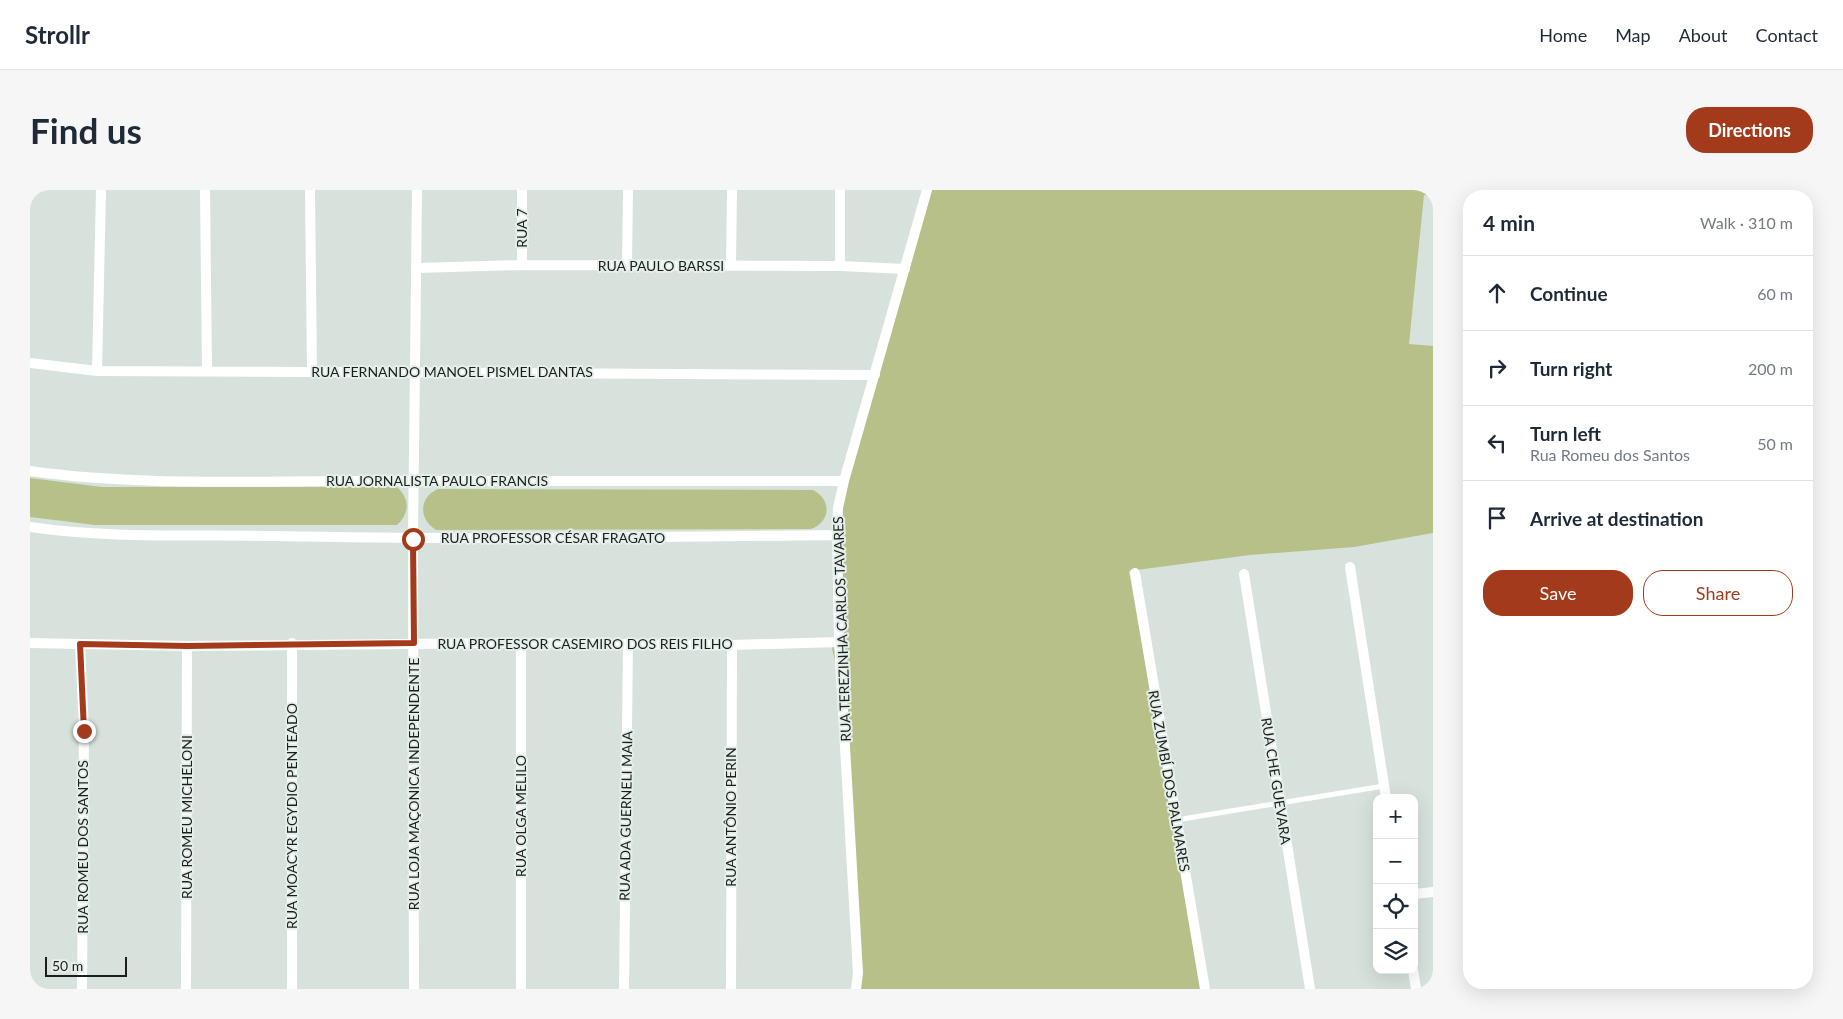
<!DOCTYPE html>
<meta charset="utf-8">
<style>
body{margin:0;font-family:Lato,sans-serif;background:#f6f6f7;color:#1f2937}
.controls{position:absolute;right:15px;bottom:15px;display:grid;overflow:hidden;border-radius:10px;box-shadow:0 5px 20px #0002}
.controls button{width:45px;height:45px;display:grid;place-items:center;padding:0;border:0;border-bottom:1px solid #e0e1e3;background:#fff;color:#1f2937;font:25px sans-serif}
.scale{position:absolute;left:15px;bottom:12px;width:82px;box-sizing:border-box;padding-left:5px;border:2px solid #1b1e1d;border-top:0;font-size:14px;line-height:18px;white-space:nowrap;color:#1b1e1d;-webkit-text-stroke:4px #e4efea;paint-order:stroke}
.stop{position:absolute;width:15px;height:15px;margin:-11px;border:4px solid #a23a1b;border-radius:50%;background:#fff}
.stop.end{background:#a23a1b;border-color:#fff;box-shadow:0 1px 5px #0008}
.list{margin:0;padding:0;list-style:none}
h2{display:flex;justify-content:space-between;align-items:center;height:65px;margin:0;padding:0 20px;font-size:21px}
h2 small{font-size:16px;font-weight:400;color:#747a83}
.list li{display:grid;grid-template-columns:32px 1fr auto;gap:15px;align-items:center;box-sizing:border-box;height:75px;padding:0 20px;border-top:1px solid #e0e1e3}
.list b{display:block;font-size:19px;white-space:nowrap}
.list p{margin:0;font-size:16px;white-space:nowrap;color:#747a83}
.list em{font-size:16px;font-style:normal;color:#747a83}
.actions{display:flex;gap:10px;padding:15px 20px}
.actions a{flex:1;padding:11px 0;border:1px solid #a23a1b;border-radius:20px;text-align:center;font-size:18px;color:#a23a1b}
.actions .main{background:#a23a1b;color:#fff}
.icon{flex:none;width:28px;height:28px;fill:none;stroke:currentColor;stroke-width:2;stroke-linecap:round;stroke-linejoin:round}
.map{position:relative;flex:none;width:1403px;height:799px;overflow:hidden;border-radius:20px}
header{display:flex;align-items:center;gap:30px;box-sizing:border-box;height:70px;padding:0 25px;background:#fff;border-bottom:1px solid #e0e1e3}
header strong{font-size:24px}
nav{display:flex;gap:28px;margin-inline-start:auto;font-size:18px}
.intro{display:flex;align-items:center;justify-content:space-between;box-sizing:border-box;height:120px;padding:0 30px}
h1{margin:0;font-size:35px}
.button{padding:12px 22px;border-radius:20px;background:#a23a1b;color:#fff;font-size:18px;font-weight:700}
main{display:flex;gap:30px;padding:0 30px}
aside{flex:1;background:#fff;border-radius:20px;box-shadow:0 5px 20px #0002}
.map>svg:first-child{display:block}
.green{fill:#b8c089}
.lines{fill:none;stroke-linecap:round;stroke-linejoin:round}
.service{stroke:#fff;stroke-width:5}
.minor{stroke:#fff;stroke-width:10}
.route{stroke:#a23a1b;stroke-width:6}
.labels{text-anchor:middle;stroke-width:4;stroke-linejoin:round;paint-order:stroke}
.street-label{font-size:14px;fill:#1b1e1d;stroke:#e4efea}
</style>
<header>
<strong>Strollr</strong>
<nav><a>Home</a><a>Map</a><a>About</a><a>Contact</a></nav>
</header>
<div class="intro"><h1>Find us</h1><a class="button">Directions</a></div>
<main>
<div class="map">
<svg width="1403" height="799" viewBox="0 0 1403 799">
<rect width="100%" height="100%" fill="#d7e2dd"/>
<path class="green" d="M897 0H1403V6L1394 5 1379 154 1403 156V343L1324 357 1220 365 1099 381 1173 799H826L809 485 802 459 803 448 806 444 808 318Z
M0 288 72 297H367C380 309 380 323 367 335H65L0 327Z
M408 299 783 300C802 310 801 331 781 339L406 340C388 329 389 307 408 299Z"/>
<g class="lines">
<path class="service" d="M1146 630 1354 596"/>
<path class="minor" d="M175 0 177 180
M280 0 282 181
M492 75V0
M597 76 598 0
M701 76 702 0
M810 76V0
M387 78 492 75 810 76 875 79
M0 173 67 181 845 185
M67 181 71 0
M0 281C106 296 216 291 323 291 486 291 650 291 814 291
M0 337C82 349 164 344 247 346 434 350 620 347 807 345
M1320 377 1356 608
M1105 383 1175 799
M1214 384 1280 799
M0 453 157 456 491 453 702 455 809 452
M50 454 54 541 52 799
M1384 704 1403 702
M1383 780 1386 799
M156 799 157 456
M262 799V453
M384 799 383 349 387 0
M491 799V453
M594 799 598 453
M701 799 702 455
M826 799 828 783 809 452 807 345 808 318 814 291 897 0"/>
</g>
<g class="lines">
<path class="route" d="M54 541 50 454 157 456 384 453 383 349"/>
</g>
<g class="labels">
<g class="street-label">
<text transform="translate(492 38) rotate(-90)" y="5">RUA 7</text>
<text x="631" y="81">RUA PAULO BARSSI</text>
<text x="422" y="187">RUA FERNANDO MANOEL PISMEL DANTAS</text>
<text x="407" y="296">RUA JORNALISTA PAULO FRANCIS</text>
<text x="523" y="353">RUA PROFESSOR CÉSAR FRAGATO</text>
<text transform="translate(812 439) rotate(-92)" y="5">RUA TEREZINHA CARLOS TAVARES</text>
<text x="555" y="459">RUA PROFESSOR CASEMIRO DOS REIS FILHO</text>
<text transform="translate(1139 591) rotate(80)" y="5">RUA ZUMBÍ DOS PALMARES</text>
<text transform="translate(1246 591) rotate(81)" y="5">RUA CHE GUEVARA</text>
<text transform="translate(384 594) rotate(-90)" y="5">RUA LOJA MAÇONICA INDEPENDENTE</text>
<text transform="translate(262 626) rotate(-90)" y="5">RUA MOACYR EGYDIO PENTEADO</text>
<text transform="translate(491 626) rotate(-90)" y="5">RUA OLGA MELILO</text>
<text transform="translate(596 626) rotate(-89)" y="5">RUA ADA GUERNELI MAIA</text>
<text transform="translate(157 627) rotate(-90)" y="5">RUA ROMEU MICHELONI</text>
<text transform="translate(701 627) rotate(-90)" y="5">RUA ANTÔNIO PERIN</text>
<text transform="translate(53 657) rotate(-90)" y="5">RUA ROMEU DOS SANTOS</text>
</g>
</g>
</svg>
<div class="controls">
<button>+</button>
<button>−</button>
<button><svg class="icon" aria-label="locate" viewBox="0 0 24 24"><circle cx="12" cy="12" r="6"/><path d="M12 2v4M12 18v4M2 12h4M18 12h4"/></svg></button>
<button><svg class="icon" aria-label="layers" viewBox="0 0 24 24"><path d="M12 4l9 5-9 5-9-5zM3 14l9 5 9-5"/></svg></button>
</div>
<div class="scale">50 m</div>
<div class="stop" style="left:383px;top:349px"></div>
<div class="stop end" style="left:54px;top:541px"></div>
</div>
<aside>
<h2>4 min<small>Walk · 310 m</small></h2>
<ul class="list">
<li><svg class="icon" aria-label="ahead" viewBox="0 0 24 24"><path d="M12 20V5M6 11l6-6 6 6"/></svg><div><b>Continue</b></div><em>60 m</em></li>
<li><svg class="icon" aria-label="right" viewBox="0 0 24 24"><path d="M7 20v-9h11M14 6l5 5-5 5"/></svg><div><b>Turn right</b></div><em>200 m</em></li>
<li><svg class="icon" aria-label="left" viewBox="0 0 24 24"><path d="M17 20v-9H6M10 6l-5 5 5 5"/></svg><div><b>Turn left</b><p>Rua Romeu dos Santos</p></div><em>50 m</em></li>
<li><svg class="icon" aria-label="arrive" viewBox="0 0 24 24"><path d="M6 21V4h12l-3 4 3 4H6"/></svg><div><b>Arrive at destination</b></div></li>
</ul>
<div class="actions"><a class="main">Save</a><a>Share</a></div>
</aside>
</main>
